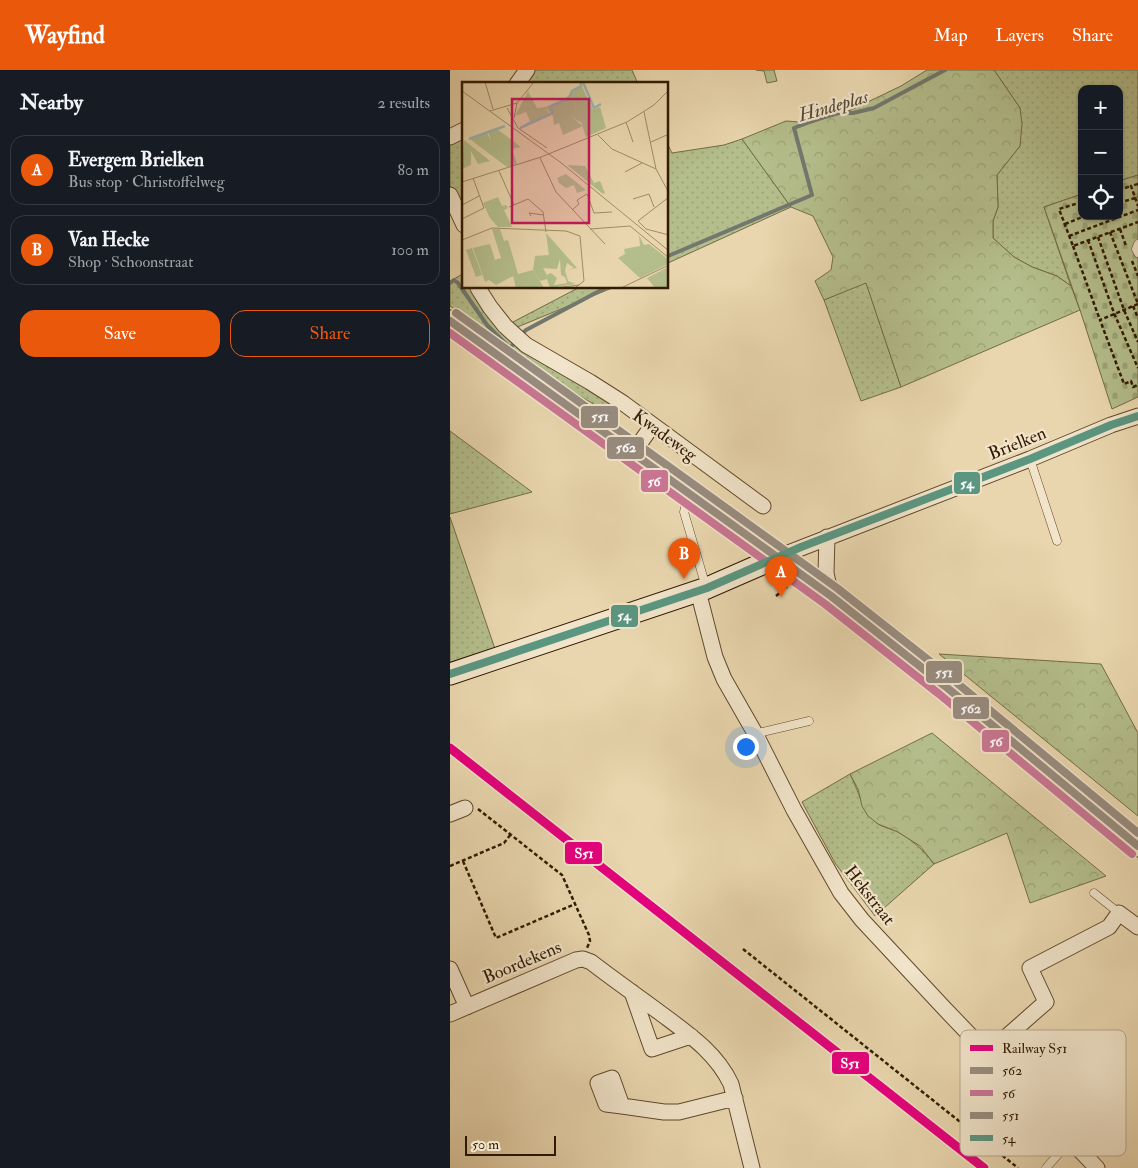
<!DOCTYPE html>
<meta charset="utf-8">
<style>
body{margin:0;font-family:"IM FELL Double Pica",serif;background:#20242c;color:#f1f3f6}
.controls{position:absolute;right:15px;top:15px;display:grid;overflow:hidden;border-radius:10px;box-shadow:0 1px 4px #0004}
.controls button{width:45px;height:45px;display:grid;place-items:center;padding:0;border:0;border-bottom:1px solid #363941;background:#171b24;color:#f1f3f6;font:25px sans-serif}
.scale{position:absolute;left:15px;bottom:12px;width:91px;box-sizing:border-box;padding-left:5px;border:2px solid #321a01;border-top:0;font-size:14px;line-height:18px;white-space:nowrap;color:#321a01;-webkit-text-stroke:4px #f1e4ca;paint-order:stroke}
.you{position:absolute;left:295px;top:676px;width:18px;height:18px;margin:-12px;border:4px solid #fff;border-radius:50%;background:#1a73e8;box-shadow:0 0 0 8px #1a73e833}
.badge{display:grid;place-items:center;width:32px;height:32px;border-radius:50%;background:#ea580c;color:#fff;font-size:16px;font-weight:700}
.pin{position:absolute;translate:-50% -41px;filter:drop-shadow(0 1px 2px #0008)}
.pin::after{content:'';position:absolute;top:26px;width:18px;height:15px;background:inherit;clip-path:polygon(0 0,100% 0,50% 100%)}
.list{margin:0;padding:0;list-style:none}
h2{display:flex;justify-content:space-between;align-items:center;height:65px;margin:0;padding:0 20px;font-size:21px}
h2 small{font-size:16px;font-weight:400;color:#9ea1a6}
.list li{display:grid;grid-template-columns:32px 1fr auto;gap:15px;align-items:center;box-sizing:border-box;height:70px;margin:0 10px 10px;padding:0 10px;border:1px solid #363941;border-radius:15px}
.list b{display:block;font-size:19px;white-space:nowrap}
.list p{margin:0;font-size:16px;white-space:nowrap;color:#9ea1a6}
.list em{font-size:16px;font-style:normal;color:#9ea1a6}
.actions{display:flex;gap:10px;padding:15px 20px}
.actions a{flex:1;padding:11px 0;border:1px solid #ea580c;border-radius:15px;text-align:center;font-size:18px;color:#ea580c}
.actions .main{background:#ea580c;color:#fff}
.icon{flex:none;width:28px;height:28px;fill:none;stroke:currentColor;stroke-width:2;stroke-linecap:round;stroke-linejoin:round}
.map{position:relative;flex:none;width:688px;height:1098px;overflow:hidden}
header{display:flex;align-items:center;gap:30px;box-sizing:border-box;height:70px;padding:0 25px;background:#ea580c;color:#fff}
header strong{font-size:24px}
nav{display:flex;gap:28px;margin-inline-start:auto;font-size:18px}
main{display:flex}
aside{flex:1;background:#171b24}
.map>svg:first-child{display:block}
.green{fill:url(#green-dots);stroke:#736c46}
.forest{fill:url(#forest-crowns);stroke:#736c46}
.cemetery{fill:url(#cemetery-stones);stroke:#736c46}
.lines{fill:none;stroke-linecap:round;stroke-linejoin:round}
.stream{stroke:#72786e;stroke-width:4}
.lane-casing{stroke:#60492c;stroke-width:9}
.street-casing{stroke:#60492c;stroke-width:17}
.secondary-casing{stroke:#321a01;stroke-width:23}
.path{stroke:#321a01;stroke-width:2.5;stroke-dasharray:4 2.5;stroke-linecap:butt}
.lane{stroke:#f1e4ca;stroke-width:8}
.street{stroke:#f1e4ca;stroke-width:15}
.secondary{stroke:#f1e4ca;stroke-width:21}
.bus-1-casing{stroke:#f1e4ca;stroke-width:11}
.bus-2-casing{stroke:#f1e4ca;stroke-width:11}
.bus-3-casing{stroke:#f1e4ca;stroke-width:11}
.bus-4-casing{stroke:#f1e4ca;stroke-width:11}
.bus-1{stroke:#988c80;stroke-width:8}
.bus-2{stroke:#ca7694;stroke-width:8}
.bus-3{stroke:#988c80;stroke-width:8}
.bus-4{stroke:#5b9681;stroke-width:8}
.rail-1-casing{stroke:#f1e4ca;stroke-width:12}
.rail-1{stroke:#e5007d;stroke-width:9}
.labels{text-anchor:middle;stroke-width:4.5;stroke-linejoin:round;paint-order:stroke}
.street-label{font-size:18px;fill:#321a01;stroke:#f1e4ca}
.water-label{font-size:19px;font-style:italic;fill:#524937;stroke:#f1e4ca}
.inset-river{fill:none;stroke:#9db6b6;stroke-width:2.5}
.inset-road{fill:none;stroke:#a08b69;stroke-width:1}
.view{fill:#c2185b;fill-opacity:0.15;stroke:#c2185b;stroke-width:2.5}
.inset-edge{fill:none;stroke:#321a01;stroke-width:2.5}
.key{fill:#f1e4ca;stroke:#b8a78e;stroke-width:1}
.key-label{font-size:14px;fill:#321a01}
.line-badge{stroke:#f1e4ca;stroke-width:2}
.badge-label{font-size:14px;text-anchor:middle;font-weight:bold;fill:#fff}
</style>
<header>
<strong>Wayfind</strong>
<nav><a>Map</a><a>Layers</a><a>Share</a></nav>
</header>
<main>
<aside>
<h2>Nearby<small>2 results</small></h2>
<ul class="list">
<li><span class="badge">A</span><div><b>Evergem Brielken</b><p>Bus stop · Christoffelweg</p></div><em>80 m</em></li>
<li><span class="badge">B</span><div><b>Van Hecke</b><p>Shop · Schoonstraat</p></div><em>100 m</em></li>
</ul>
<div class="actions"><a class="main">Save</a><a>Share</a></div>
</aside>
<div class="map">
<svg width="688" height="1098" viewBox="0 0 688 1098">
<defs>
<pattern id="green-dots" width="8" height="8" patternUnits="userSpaceOnUse" patternTransform="scale(1.25)"><rect width="8" height="8" fill="#b4be8c"/><path d="M2 2h.1M6 6h.1" fill="none" stroke="#9ba377" stroke-width="1.8" stroke-linecap="round"/></pattern>
<pattern id="forest-crowns" width="20" height="18" patternUnits="userSpaceOnUse" patternTransform="scale(1.25)"><rect width="20" height="18" fill="#b4be8c"/><path d="M2 6a3 3 0 1 1 6 0M12 15a3 3 0 1 1 6 0" fill="none" stroke="#9ba377"/></pattern>
<pattern id="cemetery-stones" width="16" height="16" patternUnits="userSpaceOnUse" patternTransform="scale(1.25)"><rect width="16" height="16" fill="#b4be8c"/><path d="M2 7V4a2 2 0 0 1 4 0v3zM10 15v-3a2 2 0 0 1 4 0v3z" fill="#9ba377"/></pattern>
</defs>
<rect width="100%" height="100%" fill="#e9d6ae"/>
<filter id="stains"><feTurbulence type="fractalNoise" baseFrequency=".004" numOctaves="4"/><feColorMatrix values="0 0 0 0 .2 0 0 0 0 .09 0 0 0 0 .02 0 0 0 .5 -.17"/></filter>
<radialGradient id="worn" r=".72"><stop offset=".6" stop-color="#630" stop-opacity="0"/><stop offset="1" stop-color="#630" stop-opacity=".3"/></radialGradient>
<path class="green" d="M85 0H182L188 14H74Z
M544 0H688V105L669 111V19H632V124L594 137 621 216 607 206 582 197 564 187 543 168V151L548 137 547 105 570 76V38Z
M14 68V144L0 115V74Z
M292 69 341 137 218 193V75L222 83 274 75Z
M11 205 14 206V218H24L30 230 163 334 159 343 128 325 0 236V211Z
M416 212 451 317 411 331 374 230Z
M128 218H162L65 258 63 252Z
M0 361 82 422 0 444Z
M0 447 45 579 0 594Z
M400 704C409 721 412 742 428 754 433 757 441 759 446 761 463 770 473 780 484 794L425 846 385 793 352 732Z"/>
<path class="forest" d="M306 0H324L327 11 317 13 314 1Z
M477 0H544L570 38 572 54 570 76 547 105 548 137 543 151V168L564 187 582 197 607 206 621 216 630 240 451 317 416 213 374 230 365 211 381 200 383 187 363 146 341 137 292 69 336 51 361 53 401 40 451 16Z
M489 584 651 594 688 663V746Z
M482 663 656 806 580 833 557 763 484 794 470 776 448 762 428 754 418 746 412 736 408 719 400 704Z"/>
<path class="cemetery" d="M688 105V327L662 339 630 240 594 137 632 124V146H669V111Z"/>
<g class="lines">
<path class="stream" d="M218 186 362 125 344 58 370 48 389 43H403L424 38 495 0
M0 213 4 210 8 213 37 255 60 278 67 270
M71 265 76 260 155 218"/>
<g class="lane-casing">
<path id="lane" d="M688 174 686 179 688 183
M580 389 607 471
M238 425 234 442 256 517
M306 665 312 662 359 651
M644 823 669 843
M596 1098 620 1071"/>
</g>
<g class="street-casing">
<path id="street" d="M67 14 77 0
M0 67 14 60
M0 125 14 155
M28 218 40 237 55 256 76 275 140 312 173 333 313 436
M183 383 202 356
M377 467 376 503 381 526
M328 487 580 389 661 355 688 346
M248 521 265 587 274 609 306 665 344 740 391 823 412 850 494 938 647 1098
M0 744 15 738
M0 899 17 937
M182 922 202 979 241 966
M0 944 126 890 133 889 141 892C163 909 186 925 209 942 237 963 266 982 281 1014L302 1098
M538 983 596 932 580 898 659 857 669 843 688 857
M172 1036 156 1034 148 1013 162 1008 172 1036 214 1042H229L285 1028"/>
</g>
<g class="secondary-casing">
<path id="secondary" d="M0 251 381 526 495 616 688 776
M0 604 257 518 328 487"/>
</g>
<path class="path" d="M688 114 681 116 688 136
M669 120 681 116
M632 132 609 139 623 176 688 152
M669 133 688 127
M615 154 635 146
M670 159 676 176
M660 162 688 234
M619 166 688 140
M648 167 674 240 688 272
M638 170 664 243 688 298
M623 176 650 250
M682 191 688 206
M688 234 650 250 674 314 681 311 683 317 688 315
M683 236 688 248
M326 526 337 517
M28 739 112 805 139 865 140 871 137 878
M13 791 46 868 125 834
M0 796 54 773 61 764
M293 879 568 1098"/>
<use href="#lane" class="lane"/>
<use href="#street" class="street"/>
<use href="#secondary" class="secondary"/>
<g class="bus-1-casing">
<path id="bus-1" d="M0 251 381 526 495 616 688 776"/>
</g>
<g class="bus-2-casing">
<path id="bus-2" d="M0 263 375 534 489 624 682 784"/>
</g>
<g class="bus-3-casing">
<path id="bus-3" d="M6 243 387 518 501 608 688 763"/>
</g>
<g class="bus-4-casing">
<path id="bus-4" d="M0 604 257 518 351 477 580 389 661 355 688 346"/>
</g>
<use href="#bus-1" class="bus-1"/>
<use href="#bus-2" class="bus-2"/>
<use href="#bus-3" class="bus-3"/>
<use href="#bus-4" class="bus-4"/>
<g class="rail-1-casing">
<path id="rail-1" d="M0 678 534 1098"/>
</g>
<use href="#rail-1" class="rail-1"/>
</g>
<g class="labels">
<g class="street-label">
<text transform="translate(215 365) rotate(36)" y="6">Kwadeweg</text>
<text transform="translate(567 373) rotate(-22)" y="6">Brielken</text>
<text transform="translate(420 825) rotate(52)" y="6">Hekstraat</text>
<text transform="translate(72 892) rotate(-23)" y="6">Boordekens</text>
</g>
<g class="water-label">
<text transform="translate(383 35) rotate(-16)" y="7">Hindeplas</text>
</g>
</g>
<g transform="translate(12 12)">
<rect width="206" height="206" fill="#e9d6ae"/>
<path d="M118 0 131 28 117 33 120 41 111 36 114 23 108 12 119 4ZM66 9 75 26 83 25 88 33 57 46 68 39 64 30 53 34ZM35 47 59 65 50 67 55 82 45 85 9 58 24 50 29 58 26 49ZM2 58 28 79 16 82 9 69V83L0 87ZM36 115 40 124 44 123 46 126 42 128 50 145H36L28 136 21 121ZM30 147H38L42 159 46 158 56 192 71 188 82 206H54L51 194 34 203 27 198 23 200 11 166 28 162 33 178 39 176ZM177 153 182 163 187 162 206 177V182L178 196 156 176 163 172 162 167 178 164ZM10 166 20 193 14 195 4 168ZM206 185V206H193L185 196Z" fill="#b4be8c"/>
<path d="M108 12 114 23 111 36 121 44 101 53 97 41 92 43 91 34 83 25 101 19ZM105 83 123 84 132 101 138 99 143 111 141 112ZM104 92 124 108 115 111 112 103 104 106 97 101 95 96ZM84 151 115 186 105 188 112 186 105 181 103 188 106 199 114 202 88 206 85 197 78 199 71 188 73 174 87 173ZM98 177 99 193 103 195 105 201 92 203 95 196 89 191 85 193 81 186 95 187Z" fill="#b4be8c" fill-rule="evenodd"/>
<path d="M138 25 144 46 124 55 117 33Z" fill="#b4be8c"/>
<path class="inset-river" d="M121 0 132 26 139 22M58 46 91 31 89 24 107 16 110 9 119 4V0M7 57 43 44"/>
<path class="inset-road" d="M23 0 31 27M0 9 98 80 207 169M45 26 56 46 85 66M28 29 55 21M182 30 194 87M52 36 55 21 72 0M164 40 171 60M136 53 150 67 194 87 207 111M189 60 207 52M78 76 94 110 143 162M37 89 52 123M163 90 180 81M0 100 79 75 165 40 192 23 207 8M207 115 176 139 184 147 207 153M171 117 187 112 192 125M0 123 17 114M47 125 66 117 81 130 84 150M110 128 117 122 115 118 125 112 132 131 150 130M69 134 67 131 82 133M0 137 22 126 11 96M128 147 168 144 207 176M0 158 30 146 104 149 118 154M94 206 117 203M113 206 122 199 118 154M159 206 207 183"/>
<path class="view" d="M50 17H127V141H50Z"/>
<rect width="206" height="206" class="inset-edge"/>
</g>
<rect x="510" y="960" width="166" height="126" rx="8" class="key"/>
<rect x="520" y="975" width="23" height="6" fill="#e5007d"/>
<rect x="520" y="997" width="23" height="7" fill="#988c80"/>
<rect x="520" y="1020" width="23" height="6" fill="#ca7694"/>
<rect x="520" y="1042" width="23" height="7" fill="#988c80"/>
<rect x="520" y="1065" width="23" height="6" fill="#5b9681"/>
<g class="key-label">
<text x="552" y="983">Railway S51</text>
<text x="552" y="1005">562</text>
<text x="552" y="1028">56</text>
<text x="552" y="1050">551</text>
<text x="552" y="1073">54</text>
</g>
<g class="line-badge">
<rect x="130" y="335" width="39" height="24" rx="5" fill="#988c80"/>
<rect x="156" y="366" width="39" height="24" rx="5" fill="#988c80"/>
<rect x="190" y="399" width="29" height="24" rx="5" fill="#ca7694"/>
<rect x="503" y="401" width="28" height="24" rx="5" fill="#5b9681"/>
<rect x="160" y="534" width="29" height="24" rx="5" fill="#5b9681"/>
<rect x="475" y="590" width="38" height="24" rx="5" fill="#988c80"/>
<rect x="502" y="626" width="38" height="24" rx="5" fill="#988c80"/>
<rect x="531" y="659" width="29" height="24" rx="5" fill="#ca7694"/>
<rect x="114" y="771" width="39" height="24" rx="5" fill="#e5007d"/>
<rect x="381" y="981" width="39" height="24" rx="5" fill="#e5007d"/>
</g>
<g class="badge-label">
<text x="150" y="351">551</text>
<text x="176" y="382">562</text>
<text x="204" y="416">56</text>
<text x="517" y="418">54</text>
<text x="174" y="550">54</text>
<text x="494" y="607">551</text>
<text x="521" y="643">562</text>
<text x="546" y="676">56</text>
<text x="134" y="788">S51</text>
<text x="400" y="998">S51</text>
</g>
<rect width="100%" height="100%" filter="url(#stains)"/>
<rect width="100%" height="100%" fill="url(#worn)"/>
</svg>
<div class="controls">
<button>+</button>
<button>−</button>
<button><svg class="icon" aria-label="locate" viewBox="0 0 24 24"><circle cx="12" cy="12" r="6"/><path d="M12 2v4M12 18v4M2 12h4M18 12h4"/></svg></button>
</div>
<div class="scale">50 m</div>
<div class="you"></div>
<div class="pin badge" style="left:331px;top:527px">A</div>
<div class="pin badge" style="left:234px;top:509px">B</div>
</div>
</main>
